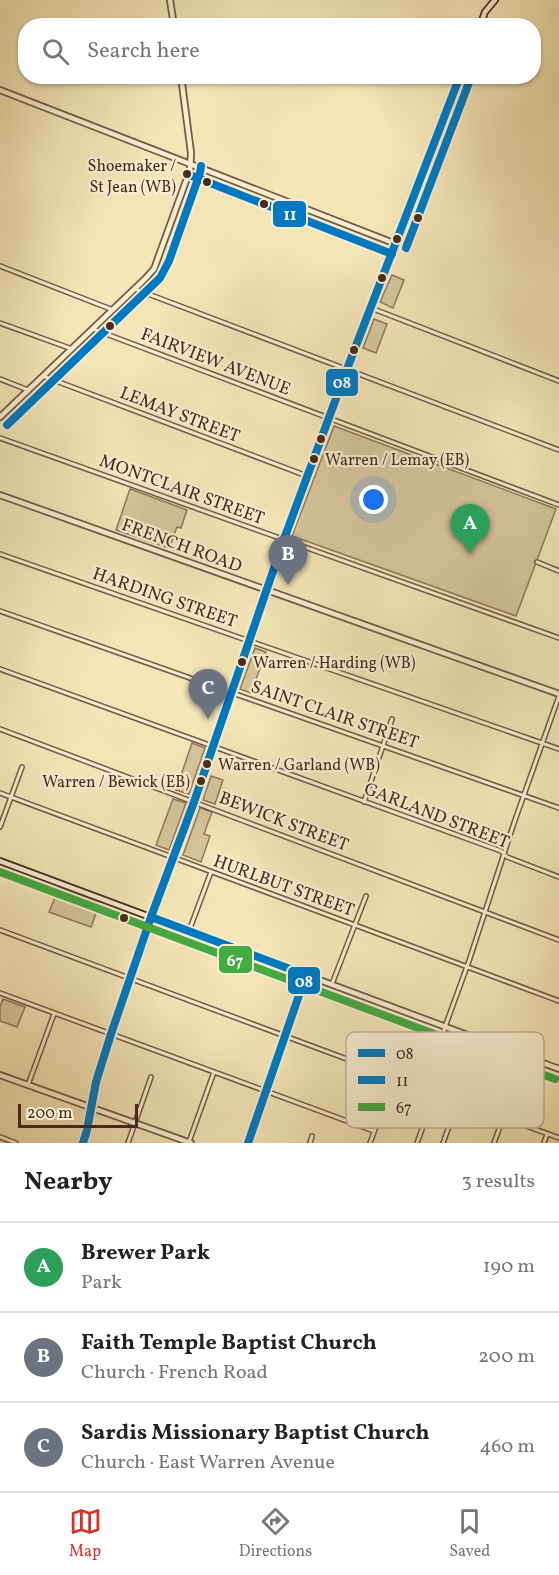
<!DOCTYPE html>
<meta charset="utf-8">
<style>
body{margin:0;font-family:Vollkorn,serif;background:#f2f2f2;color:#222}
.scale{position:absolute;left:18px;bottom:15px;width:120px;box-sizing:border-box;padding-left:6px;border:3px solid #482a1e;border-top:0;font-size:16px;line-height:21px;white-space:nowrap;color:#482a1e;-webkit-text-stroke:4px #f8eed0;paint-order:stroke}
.you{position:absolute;left:374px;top:500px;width:21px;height:21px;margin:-15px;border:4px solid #fff;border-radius:50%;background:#1a73e8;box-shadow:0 0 0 9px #1a73e833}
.badge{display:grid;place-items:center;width:39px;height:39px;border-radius:50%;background:#d93025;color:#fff;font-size:20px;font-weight:700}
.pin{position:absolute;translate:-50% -50px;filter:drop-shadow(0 2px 3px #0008)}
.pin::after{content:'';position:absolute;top:32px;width:21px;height:18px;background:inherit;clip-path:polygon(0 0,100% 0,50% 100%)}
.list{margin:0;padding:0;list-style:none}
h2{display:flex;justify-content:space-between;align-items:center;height:78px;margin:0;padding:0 24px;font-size:26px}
h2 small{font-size:20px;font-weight:400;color:#767676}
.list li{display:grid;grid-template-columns:39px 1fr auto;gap:18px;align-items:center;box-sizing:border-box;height:90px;padding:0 24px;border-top:2px solid #e0e0e0}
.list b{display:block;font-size:22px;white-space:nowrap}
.list p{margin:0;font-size:20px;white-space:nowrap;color:#767676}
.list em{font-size:20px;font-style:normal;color:#767676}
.icon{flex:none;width:33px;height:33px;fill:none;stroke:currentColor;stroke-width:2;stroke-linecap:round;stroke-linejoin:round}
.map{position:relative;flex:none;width:559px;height:1143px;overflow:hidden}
.search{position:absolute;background:#fff;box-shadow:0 2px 4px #0004;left:18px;right:18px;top:18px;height:66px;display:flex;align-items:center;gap:15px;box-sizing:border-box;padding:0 21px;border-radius:24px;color:#767676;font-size:22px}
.sheet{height:348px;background:#fff}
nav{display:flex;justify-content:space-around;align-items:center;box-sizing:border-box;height:84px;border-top:2px solid #e0e0e0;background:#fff;font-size:16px;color:#767676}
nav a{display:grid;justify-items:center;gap:3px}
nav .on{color:#d93025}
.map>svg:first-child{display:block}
.green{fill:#d7c59d;stroke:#90785e;stroke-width:1.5}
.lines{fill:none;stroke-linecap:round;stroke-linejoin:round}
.minor-casing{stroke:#735944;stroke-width:6}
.tertiary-casing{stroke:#735944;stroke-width:8}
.secondary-casing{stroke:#482a1e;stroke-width:8}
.minor{stroke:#f8eed0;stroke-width:3}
.tertiary{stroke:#f8eed0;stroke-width:4.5}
.secondary{stroke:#f8eed0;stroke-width:4.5}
.bus-1-casing{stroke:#f8eed0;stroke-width:12}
.bus-2-casing{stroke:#f8eed0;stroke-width:12}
.bus-3-casing{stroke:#f8eed0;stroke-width:12}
.bus-1{stroke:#0079c2;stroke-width:8}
.bus-2{stroke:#0079c2;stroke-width:8}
.bus-3{stroke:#44aa42;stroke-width:8}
.bus-dot{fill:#482a1e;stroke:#f8eed0;stroke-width:2}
.labels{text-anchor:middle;stroke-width:4.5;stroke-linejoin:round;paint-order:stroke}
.bus-label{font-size:16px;fill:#482a1e;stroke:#f8eed0;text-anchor:start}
.street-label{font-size:18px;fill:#482a1e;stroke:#f8eed0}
.key{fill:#f8eed0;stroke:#c3b39b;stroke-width:1.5}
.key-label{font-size:16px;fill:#482a1e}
.line-badge{stroke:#f8eed0;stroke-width:2}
.badge-label{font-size:16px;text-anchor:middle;font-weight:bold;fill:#fff}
</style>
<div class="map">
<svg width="559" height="1143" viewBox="0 0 559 1143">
<rect width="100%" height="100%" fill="#f4e5b7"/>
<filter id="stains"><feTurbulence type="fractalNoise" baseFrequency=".00333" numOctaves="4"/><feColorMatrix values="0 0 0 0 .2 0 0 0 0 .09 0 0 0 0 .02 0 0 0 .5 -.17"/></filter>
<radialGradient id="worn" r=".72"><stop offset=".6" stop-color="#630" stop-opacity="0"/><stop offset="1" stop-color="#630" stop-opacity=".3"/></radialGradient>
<path class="green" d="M392 275 404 280 393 308 380 302Z
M374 319 387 324 376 353 363 348Z
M334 426 556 509 516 616 292 536Z
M130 489 187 510 181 528 177 527 169 548 116 530Z
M255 648 266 652 251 693 240 689Z
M192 743 205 748 189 794 176 790Z
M211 776 223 780 215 804 203 800Z
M173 799 186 803 169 850 156 845Z
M200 808 212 812 204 834 210 836 201 862 183 855Z
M59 888 100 903 91 927 49 912Z
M3 999 25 1007 17 1027 0 1021V1007Z"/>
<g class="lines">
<g class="minor-casing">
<path id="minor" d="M0 266 113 310
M135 289 559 450
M371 308 559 381
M0 323 72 349
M93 329 559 505
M43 376 307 476
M0 379 28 390
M0 438 559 638
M0 554 559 749
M537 562 559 571
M0 611 559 808
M0 669 501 851 507 857 559 877
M0 729 559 940
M0 793 559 1001
M364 802 392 719
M0 827 22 767
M0 930 559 1138
M189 931 211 872
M332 984 366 896
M0 993 374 1131
M28 1085 54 1014
M416 1115 445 1027 469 961 514 823 559 696
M0 1137 16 1143
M189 1142 214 1072
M128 1143 151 1077
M310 1143 312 1136
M370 1143 394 1077
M417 1143 426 1118
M443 1143 458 1101
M494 1143 503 1118
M544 1143 547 1134"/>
</g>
<g class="tertiary-casing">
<path id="tertiary" d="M170 0 174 26
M0 90 396 244
M0 417 145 279 154 269 190 170 191 153 181 76
M0 495 559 694
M306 975 559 1069
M0 1075 191 1143"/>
</g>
<g class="secondary-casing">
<path id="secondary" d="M480 26 485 12 495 0
M0 861 306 975 248 1143
M83 1143 87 1130 96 1082 111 1034 151 917 194 802 284 539 347 369 460 76"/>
</g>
<use href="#minor" class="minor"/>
<use href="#tertiary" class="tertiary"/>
<use href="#secondary" class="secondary"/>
<g class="bus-1-casing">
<path id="bus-1" d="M151 917 306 975 248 1143
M83 1143 87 1130 96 1082 111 1034 151 917 194 802 284 539 347 369 460 76"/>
</g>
<g class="bus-2-casing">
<path id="bus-2" d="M187 174 392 254
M406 248 470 80
M7 425 160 278 169 261 200 173 201 166"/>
</g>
<g class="bus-3-casing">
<path id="bus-3" d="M0 872 555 1079"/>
</g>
<use href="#bus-1" class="bus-1"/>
<use href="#bus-2" class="bus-2"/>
<use href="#bus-3" class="bus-3"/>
</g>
<g class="bus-dot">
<circle cx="187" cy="174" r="5"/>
<circle cx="207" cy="182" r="5"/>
<circle cx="264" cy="204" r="5"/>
<circle cx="418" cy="218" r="5"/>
<circle cx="397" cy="239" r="5"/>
<circle cx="382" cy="278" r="5"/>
<circle cx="110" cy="326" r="5"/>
<circle cx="354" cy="350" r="5"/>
<circle cx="321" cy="439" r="5"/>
<circle cx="314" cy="459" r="5"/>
<circle cx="242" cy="662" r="5"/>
<circle cx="207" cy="764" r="5"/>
<circle cx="201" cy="781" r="5"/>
<circle cx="124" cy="918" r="5"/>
</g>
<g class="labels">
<g class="bus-label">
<text x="176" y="171" text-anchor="end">Shoemaker /<tspan x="176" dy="21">St Jean (WB)</tspan></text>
<text x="325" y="465">Warren / Lemay (EB)</text>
<text x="253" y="668">Warren / Harding (WB)</text>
<text x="218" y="770">Warren / Garland (WB)</text>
<text x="190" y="787" text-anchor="end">Warren / Bewick (EB)</text>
</g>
<g class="street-label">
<text transform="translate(216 361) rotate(21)" y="6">FAIRVIEW AVENUE</text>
<text transform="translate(180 414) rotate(21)" y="6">LEMAY STREET</text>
<text transform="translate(182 489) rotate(20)" y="6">MONTCLAIR STREET</text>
<text transform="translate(182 545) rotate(20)" y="6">FRENCH ROAD</text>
<text transform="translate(165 597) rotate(19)" y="6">HARDING STREET</text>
<text transform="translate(335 714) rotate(19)" y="6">SAINT CLAIR STREET</text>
<text transform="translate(437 815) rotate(21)" y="6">GARLAND STREET</text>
<text transform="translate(284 821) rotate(21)" y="6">BEWICK STREET</text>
<text transform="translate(284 885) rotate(20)" y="6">HURLBUT STREET</text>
</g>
</g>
<rect x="346" y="1032" width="198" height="96" rx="9" class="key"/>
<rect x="358" y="1049" width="27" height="8" fill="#0079c2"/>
<rect x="358" y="1076" width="27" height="8" fill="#0079c2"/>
<rect x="358" y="1103" width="27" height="8" fill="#44aa42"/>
<g class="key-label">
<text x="396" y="1059">08</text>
<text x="396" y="1086">11</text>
<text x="396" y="1113">67</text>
</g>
<g class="line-badge">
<rect x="272" y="200" width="35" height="28" rx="6" fill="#0079c2"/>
<rect x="325" y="368" width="34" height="29" rx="6" fill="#0079c2"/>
<rect x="218" y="945" width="35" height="29" rx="6" fill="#44aa42"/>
<rect x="287" y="966" width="34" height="29" rx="6" fill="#0079c2"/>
</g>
<g class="badge-label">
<text x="290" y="220">11</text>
<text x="342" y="388">08</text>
<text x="235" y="966">67</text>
<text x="304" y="987">08</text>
</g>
<rect width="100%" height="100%" filter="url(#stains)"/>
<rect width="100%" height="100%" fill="url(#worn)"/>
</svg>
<div class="scale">200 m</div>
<div class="you"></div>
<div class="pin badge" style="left:470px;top:554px;background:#2e9e5b">A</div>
<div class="pin badge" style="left:288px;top:585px;background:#6b7280">B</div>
<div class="pin badge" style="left:208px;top:719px;background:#6b7280">C</div>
<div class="search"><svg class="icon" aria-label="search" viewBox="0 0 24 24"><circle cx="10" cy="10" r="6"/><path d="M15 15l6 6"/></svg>Search here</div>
</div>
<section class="sheet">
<h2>Nearby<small>3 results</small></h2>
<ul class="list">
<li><span class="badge" style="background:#2e9e5b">A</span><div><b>Brewer Park</b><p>Park</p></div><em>190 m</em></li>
<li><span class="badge" style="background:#6b7280">B</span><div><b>Faith Temple Baptist Church</b><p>Church · French Road</p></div><em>200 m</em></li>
<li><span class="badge" style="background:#6b7280">C</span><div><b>Sardis Missionary Baptist Church</b><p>Church · East Warren Avenue</p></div><em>460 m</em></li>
</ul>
</section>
<nav>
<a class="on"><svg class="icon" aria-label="map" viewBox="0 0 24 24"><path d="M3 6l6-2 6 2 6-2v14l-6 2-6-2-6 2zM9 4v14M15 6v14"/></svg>Map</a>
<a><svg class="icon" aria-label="directions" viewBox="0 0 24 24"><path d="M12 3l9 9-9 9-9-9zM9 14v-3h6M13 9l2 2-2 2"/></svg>Directions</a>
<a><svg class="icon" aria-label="saved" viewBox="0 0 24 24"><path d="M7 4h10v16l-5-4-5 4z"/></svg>Saved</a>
</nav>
